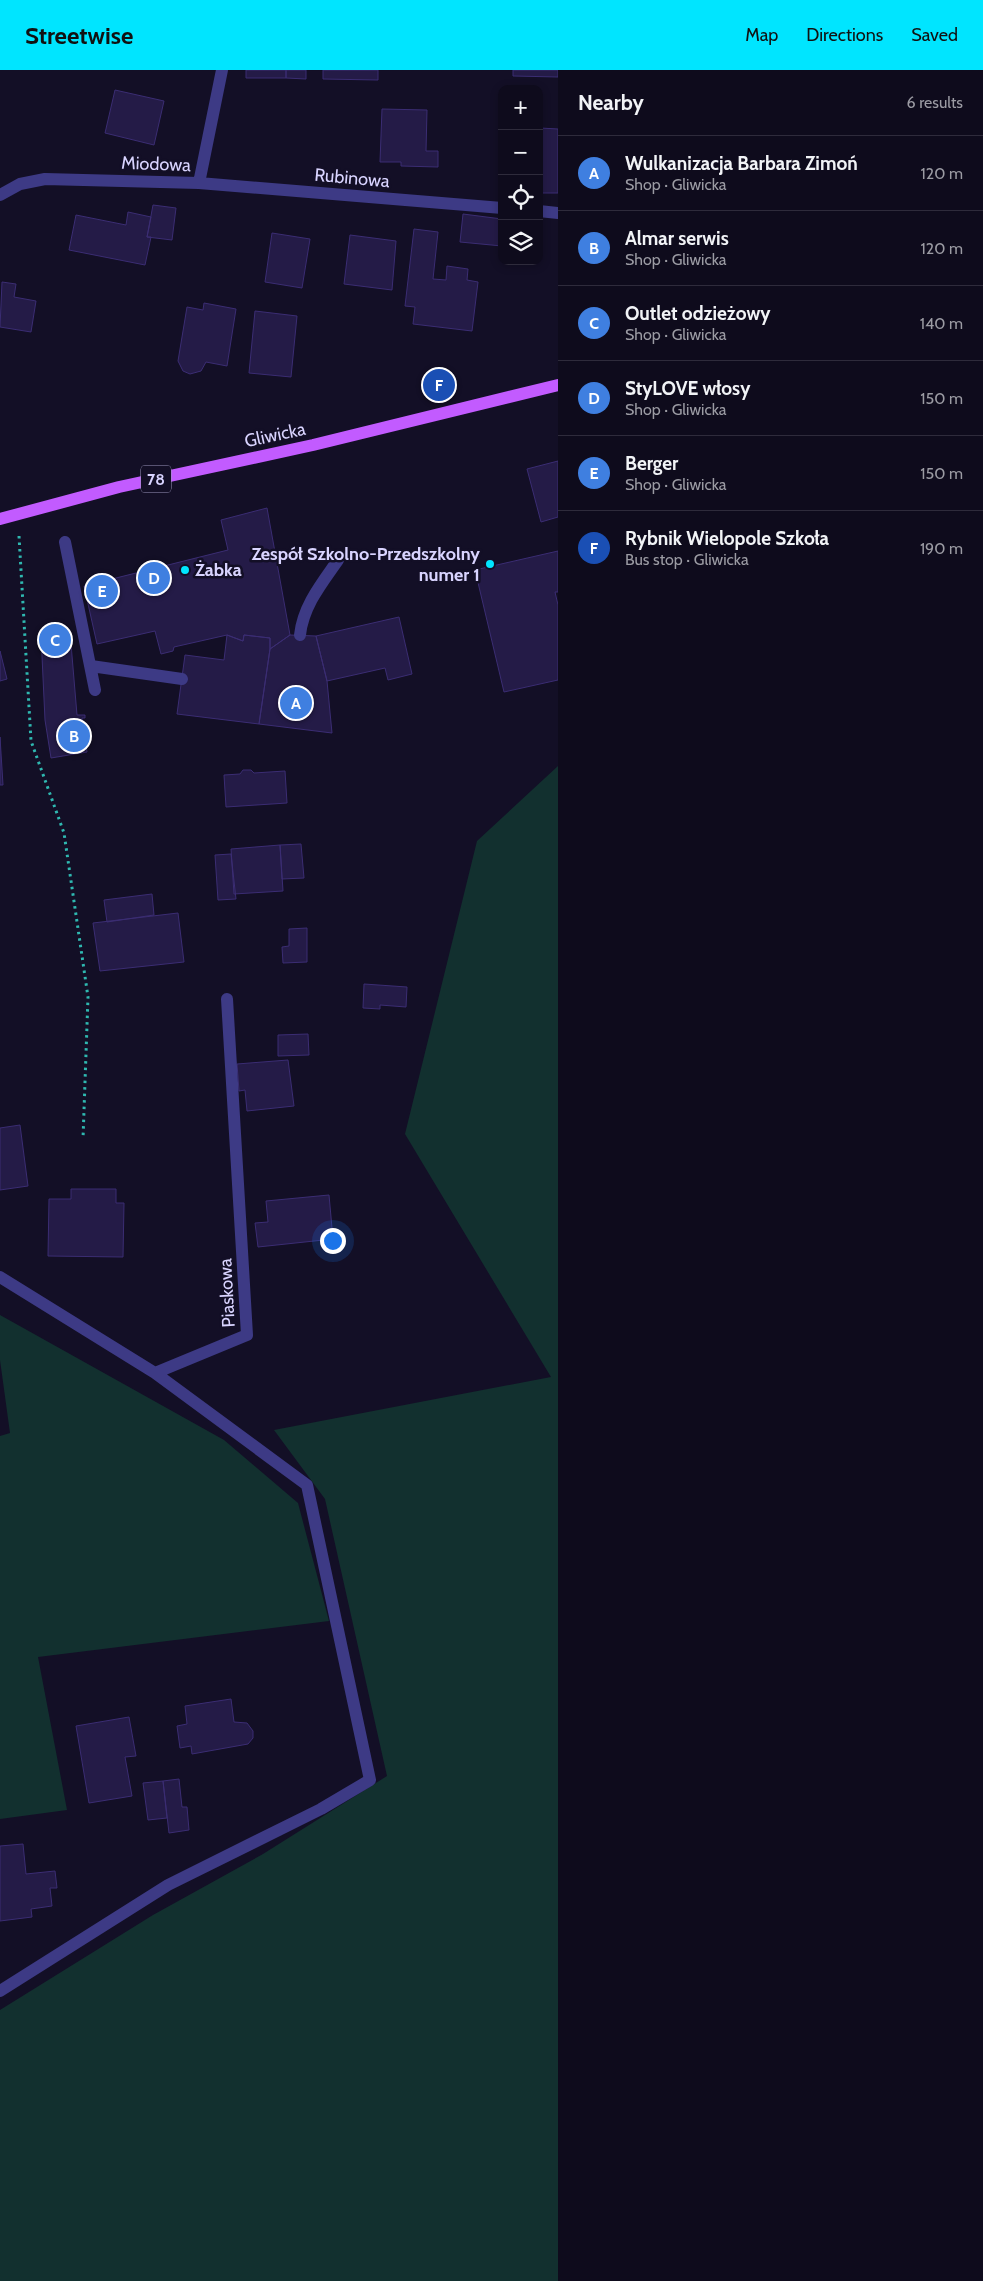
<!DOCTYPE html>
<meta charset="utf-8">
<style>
body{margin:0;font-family:Cabin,sans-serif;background:#1c1929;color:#f1f3f6}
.controls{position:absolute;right:15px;top:15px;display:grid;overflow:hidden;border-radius:10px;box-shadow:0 2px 8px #0003}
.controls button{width:45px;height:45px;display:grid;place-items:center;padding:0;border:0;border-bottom:1px solid #2e2b3b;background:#0e0b1c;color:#f1f3f6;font:25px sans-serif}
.you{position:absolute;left:332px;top:1170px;width:18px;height:18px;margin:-12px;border:4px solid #fff;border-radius:50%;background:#1a73e8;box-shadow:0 0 0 8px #1a73e833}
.badge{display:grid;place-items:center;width:32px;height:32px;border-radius:50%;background:#00e5ff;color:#fff;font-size:16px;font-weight:700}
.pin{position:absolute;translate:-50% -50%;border:2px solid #fff;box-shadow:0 1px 5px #0006}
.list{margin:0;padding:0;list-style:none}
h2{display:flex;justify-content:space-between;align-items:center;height:65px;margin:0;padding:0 20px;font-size:21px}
h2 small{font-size:16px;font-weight:400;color:#9b9ba3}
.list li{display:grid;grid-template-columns:32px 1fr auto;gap:15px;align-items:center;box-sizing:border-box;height:75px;padding:0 20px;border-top:1px solid #2e2b3b}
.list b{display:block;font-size:19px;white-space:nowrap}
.list p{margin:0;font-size:16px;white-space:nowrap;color:#9b9ba3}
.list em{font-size:16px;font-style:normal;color:#9b9ba3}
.icon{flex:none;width:28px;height:28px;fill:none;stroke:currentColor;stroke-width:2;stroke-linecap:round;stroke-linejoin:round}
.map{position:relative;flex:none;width:558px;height:2211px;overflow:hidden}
header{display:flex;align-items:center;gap:30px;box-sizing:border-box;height:70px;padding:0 25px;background:#00e5ff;color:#111}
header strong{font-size:24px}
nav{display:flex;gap:28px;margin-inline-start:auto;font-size:18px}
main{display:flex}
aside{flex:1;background:#0e0b1c}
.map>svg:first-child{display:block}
.green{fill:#12302f}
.building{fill:#241b47;stroke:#3b2d73}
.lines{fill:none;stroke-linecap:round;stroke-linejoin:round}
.path{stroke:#2fb8b0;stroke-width:3;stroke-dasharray:2.5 4;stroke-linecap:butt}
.minor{stroke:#3d3a85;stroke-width:12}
.major{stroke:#c25bff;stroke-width:12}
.poi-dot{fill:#00e5ff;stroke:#130f26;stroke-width:2}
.labels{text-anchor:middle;stroke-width:5;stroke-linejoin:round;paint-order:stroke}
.shield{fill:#130f26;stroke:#9e99be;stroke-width:1}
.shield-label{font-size:16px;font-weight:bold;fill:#d9d4ff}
.street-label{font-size:18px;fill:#d9d4ff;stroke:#130f26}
.poi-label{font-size:18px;font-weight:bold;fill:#d9d4ff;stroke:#130f26;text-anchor:end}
</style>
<header>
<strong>Streetwise</strong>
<nav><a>Map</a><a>Directions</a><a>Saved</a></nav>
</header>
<main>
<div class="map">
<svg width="558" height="2211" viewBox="0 0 558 2211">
<rect width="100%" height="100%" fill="#130f26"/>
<path class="green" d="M558 696V2211H0V1940L153 1845 263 1784 387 1706 325 1429 274 1360 551 1307 405 1064 477 771Z
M0 1245 224 1370 298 1433 329 1551 38 1587 67 1740 0 1749V1366L10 1363 0 1290Z"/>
<path class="building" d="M246 0H286V8H246Z
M286 0H306V9L286 8Z
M323 0H378V10L323 9Z
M513 0H558V7L513 6Z
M115 20 164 31 154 75 105 63Z
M539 25H541L540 58 558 59V123H539Z
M382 39 427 40 426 81H438V97L401 96V92H380Z
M153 135 176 138 172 170 147 167Z
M128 142 151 147 147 167H151L145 195 69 180 76 145 126 155Z
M463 144 502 149V176L460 172Z
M414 159 438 162 433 209 446 210 447 196 468 199 467 210 478 212 472 261 413 254 415 237 405 236Z
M272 163 310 169 302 218 265 212Z
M350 165 396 171 392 220 344 214Z
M2 212 16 214 14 227 36 231 31 262 0 257Z
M204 233 236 239 227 296 206 292 201 301 190 304 183 301 178 291 187 237 203 240Z
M255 241 297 246 291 307 249 303Z
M558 391V447L541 452 527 399Z
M267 438 290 565 270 579V568L244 565 243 571 227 565 174 577 173 581 161 584 155 561 97 574 84 516 228 480 221 450Z
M558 481V522H555L558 535V610L504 622 475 500Z
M399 547 412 604 388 610 385 598 327 611 316 566Z
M70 562 77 645H85V648H82L87 682 51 688 45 650 41 565Z
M227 565 243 571 244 565 270 568V579L259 654 177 644 185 585 224 590Z
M290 565 316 566 327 611 332 663 259 654 270 579Z
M0 581 7 609 0 611Z
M0 667 3 715H0Z
M243 700H251L254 703 285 701 287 733 226 737 224 705 240 704Z
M301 774 304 808 282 809 280 775Z
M280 775 283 821 234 824 231 779Z
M231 784 236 829 218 830 215 785Z
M152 824 154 845 107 852 104 830Z
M178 843 184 892 100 901 93 853Z
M307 858V892L283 893 282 877 289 876V859Z
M364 914 407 917 406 937 380 935V939L363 938Z
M308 964 309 985 278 986V965Z
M288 990 294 1036 247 1041 245 1020 239 1021 237 994Z
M20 1055 28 1116 0 1120V1058Z
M71 1119H116V1133H124L123 1187 48 1186 49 1129H71Z
M329 1125 333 1169 258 1177 255 1153 268 1152 266 1131Z
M231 1629 234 1652 247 1653 253 1661V1668L248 1674 192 1684 191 1676 180 1678 177 1656 187 1654 185 1636Z
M129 1647 136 1686 125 1687 132 1726 89 1733 76 1656Z
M179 1709 182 1737H187L189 1760 169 1763 163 1711Z
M163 1711 167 1748 148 1750 143 1713Z
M23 1774 26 1804 55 1801 57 1818H50L52 1836 31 1839 32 1847 0 1851V1776Z"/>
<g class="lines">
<path class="path" d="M19 466 31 671 64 763 88 927 83 1069"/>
<path class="minor" d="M199 113 502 138
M0 125 20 114 45 109 199 113 222 0
M539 141 558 143
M65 472 95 620
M300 565C303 536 322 513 338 490
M91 596 182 609
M0 1207 155 1303 247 1265 227 929
M0 1921 168 1815 321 1739 370 1710 307 1415 155 1303"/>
<path class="major" d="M0 449 119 417 313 375 558 315"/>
</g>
<g class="poi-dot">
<circle cx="490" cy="494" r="5"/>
<circle cx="185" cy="500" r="5"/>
</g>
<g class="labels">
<rect class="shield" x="141" y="395.5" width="30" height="27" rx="4"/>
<g class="shield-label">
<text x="156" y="415">78</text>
</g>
<g class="street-label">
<text transform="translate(156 94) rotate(2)" y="6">Miodowa</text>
<text transform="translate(352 108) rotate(5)" y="6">Rubinowa</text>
<text transform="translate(275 365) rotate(-12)" y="6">Gliwicka</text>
<text transform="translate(227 1223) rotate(-93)" y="6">Piaskowa</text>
</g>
<g class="poi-label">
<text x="480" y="490">Zespół Szkolno-Przedszkolny<tspan x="480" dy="21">numer 1</tspan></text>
<text x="195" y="506" text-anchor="start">Żabka</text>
</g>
</g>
</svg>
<div class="controls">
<button>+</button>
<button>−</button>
<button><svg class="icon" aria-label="locate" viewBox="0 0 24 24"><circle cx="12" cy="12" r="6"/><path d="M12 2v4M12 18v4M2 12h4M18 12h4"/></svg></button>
<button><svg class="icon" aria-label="layers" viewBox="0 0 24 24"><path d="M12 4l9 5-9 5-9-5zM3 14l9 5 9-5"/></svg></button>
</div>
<div class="you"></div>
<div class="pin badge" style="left:296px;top:633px;background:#3f7fe0">A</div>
<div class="pin badge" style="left:74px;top:666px;background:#3f7fe0">B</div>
<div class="pin badge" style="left:55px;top:570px;background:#3f7fe0">C</div>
<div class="pin badge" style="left:154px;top:508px;background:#3f7fe0">D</div>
<div class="pin badge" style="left:102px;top:521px;background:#3f7fe0">E</div>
<div class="pin badge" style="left:439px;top:315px;background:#1a4fb4">F</div>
</div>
<aside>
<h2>Nearby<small>6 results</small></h2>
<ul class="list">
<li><span class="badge" style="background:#3f7fe0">A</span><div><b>Wulkanizacja Barbara Zimoń</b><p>Shop · Gliwicka</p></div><em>120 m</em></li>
<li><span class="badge" style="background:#3f7fe0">B</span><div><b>Almar serwis</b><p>Shop · Gliwicka</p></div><em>120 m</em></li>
<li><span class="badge" style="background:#3f7fe0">C</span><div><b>Outlet odzieżowy</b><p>Shop · Gliwicka</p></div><em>140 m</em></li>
<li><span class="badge" style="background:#3f7fe0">D</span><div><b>StyLOVE włosy</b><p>Shop · Gliwicka</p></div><em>150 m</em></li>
<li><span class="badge" style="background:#3f7fe0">E</span><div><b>Berger</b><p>Shop · Gliwicka</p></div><em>150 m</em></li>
<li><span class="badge" style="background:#1a4fb4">F</span><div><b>Rybnik Wielopole Szkoła</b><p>Bus stop · Gliwicka</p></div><em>190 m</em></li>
</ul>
</aside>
</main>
